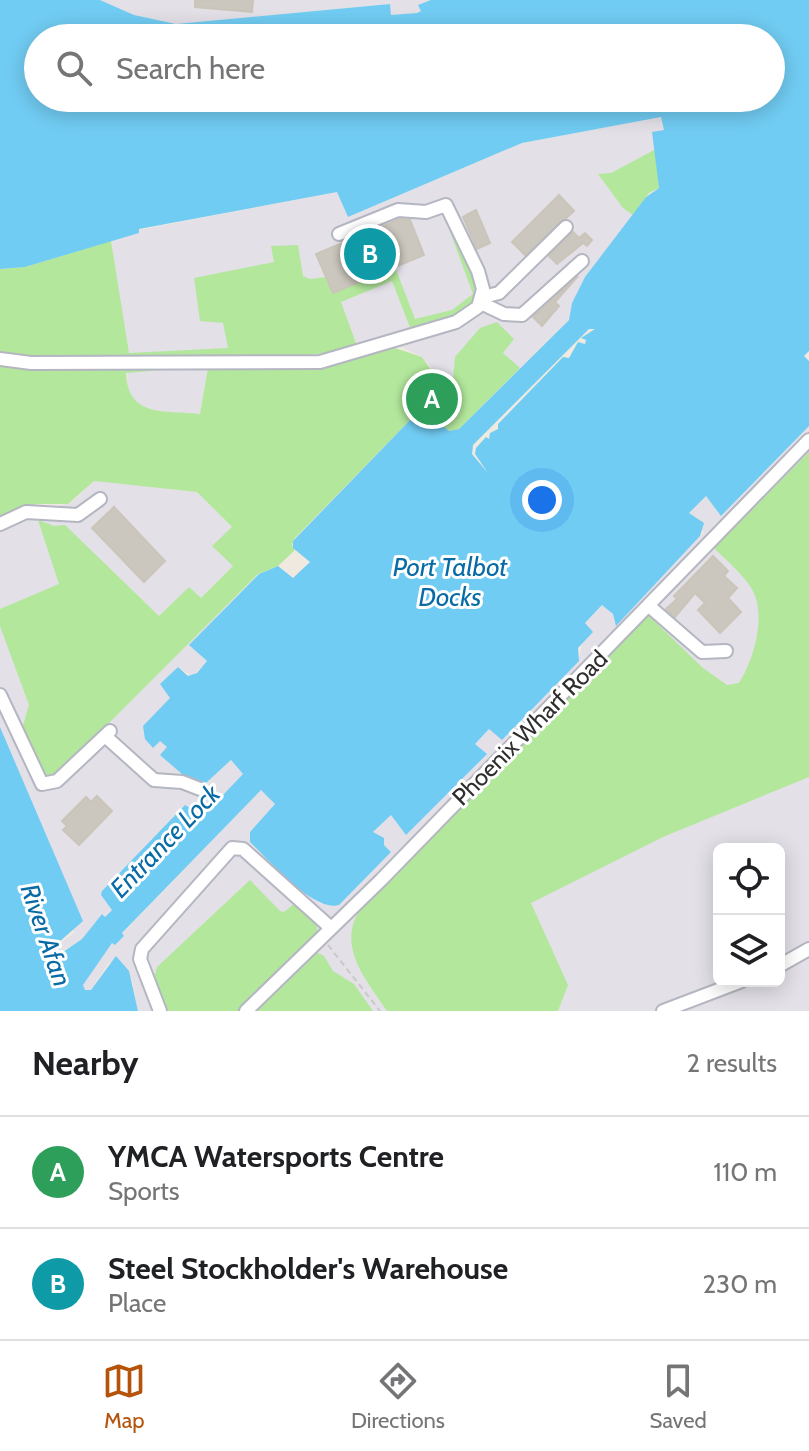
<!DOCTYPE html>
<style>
body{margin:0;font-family:Cabin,sans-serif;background:#f2f2f2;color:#202124}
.controls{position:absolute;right:24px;bottom:24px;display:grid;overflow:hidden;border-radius:12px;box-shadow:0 4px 20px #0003}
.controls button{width:72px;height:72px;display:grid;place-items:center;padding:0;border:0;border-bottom:2px solid #e0e0e0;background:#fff;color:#202124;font:40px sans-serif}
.you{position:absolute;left:542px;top:500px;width:28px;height:28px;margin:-20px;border:6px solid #fff;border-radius:50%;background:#1a73e8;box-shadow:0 0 0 12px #1a73e833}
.badge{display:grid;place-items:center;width:52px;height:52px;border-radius:50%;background:#b45309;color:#fff;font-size:26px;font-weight:700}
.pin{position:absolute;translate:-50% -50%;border:4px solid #fff;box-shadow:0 2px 8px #0006}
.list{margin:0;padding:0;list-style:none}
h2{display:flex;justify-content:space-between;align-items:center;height:104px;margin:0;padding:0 32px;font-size:34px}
h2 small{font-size:26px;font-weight:400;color:#757577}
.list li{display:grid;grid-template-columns:52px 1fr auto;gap:24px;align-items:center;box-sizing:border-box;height:112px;padding:0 32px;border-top:2px solid #e0e0e0}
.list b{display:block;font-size:30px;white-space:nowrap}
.list p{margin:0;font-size:26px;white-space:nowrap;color:#757577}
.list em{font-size:26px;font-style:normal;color:#757577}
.icon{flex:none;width:44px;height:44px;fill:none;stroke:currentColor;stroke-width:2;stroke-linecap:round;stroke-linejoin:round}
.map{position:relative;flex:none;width:809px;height:1011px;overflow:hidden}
.search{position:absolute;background:#fff;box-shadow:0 4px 20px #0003;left:24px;right:24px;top:24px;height:88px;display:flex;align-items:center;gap:20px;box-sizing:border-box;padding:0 28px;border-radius:44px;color:#757577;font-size:30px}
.sheet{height:328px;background:#fff}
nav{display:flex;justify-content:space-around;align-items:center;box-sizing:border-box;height:112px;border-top:2px solid #e0e0e0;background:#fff;font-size:22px;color:#757577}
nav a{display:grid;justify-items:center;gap:4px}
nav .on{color:#b45309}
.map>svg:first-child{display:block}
.industrial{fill:#e3e0e8;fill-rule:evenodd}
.green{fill:#b3e79c}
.water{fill:#71ccf3;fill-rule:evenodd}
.pier{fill:#efe9e0}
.building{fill:#cbc7be;stroke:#cbc5b9;stroke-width:2}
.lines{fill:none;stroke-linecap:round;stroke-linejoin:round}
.minor-casing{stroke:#b4b6c1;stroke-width:16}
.path{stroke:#c9c9c9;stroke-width:2;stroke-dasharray:6 4;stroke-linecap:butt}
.minor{stroke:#fff;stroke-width:12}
.labels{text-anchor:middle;stroke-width:6;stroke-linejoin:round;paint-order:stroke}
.street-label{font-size:24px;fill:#2e2e2e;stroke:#fff}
.water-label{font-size:26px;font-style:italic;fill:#096ba6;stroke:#fff}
</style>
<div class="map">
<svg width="809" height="1011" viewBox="0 0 809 1011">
<rect width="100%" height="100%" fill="#efe9e0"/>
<path class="industrial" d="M100 0H431L418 13 391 15 390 4 176 24 134 15Z
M661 117 664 130 653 132 658 160 646 197 585 277 572 303 571 317 461 427 412 418 431 375V367L422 357 402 347 252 369 208 368 196 460 127 392 128 353 111 241 139 233V230L337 192 349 217 522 143Z
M809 426V1011H138L132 979 109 962 91 990H85L83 985 101 955 112 943 116 945 124 936 122 934 261 790 275 804 250 832V842L320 904 391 852 373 833 391 814 407 834 486 755 475 744 490 728 502 739 580 655 585 623 603 605 613 614 616 625 700 536 704 532 688 514 706 496 721 516ZM719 849H779V981H719Z
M94 481 197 492 267 563 190 645 207 662 192 676 178 667 161 684 170 695 169 700 143 726 153 747 160 741 168 747 161 755 184 775 206 783 232 760 243 774 203 816 185 805 102 891 112 909 105 917 102 914 82 939 51 957 49 951 74 933 50 844 0 727V518L36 504 56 507 73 501Z"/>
<path class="green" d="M656 149 659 188 649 193 633 215 623 208 598 174 611 173Z
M445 218C463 238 481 276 475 302L460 313 411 330 392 281 341 302 357 346C301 361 272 354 216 355 144 357 72 363 0 355V269L25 267 111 241 129 353 228 348 223 323 200 321 194 278 274 262 271 246 298 245 303 276 310 279 326 277 333 293 395 267 415 319 452 310 473 294Z
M497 322 514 339 503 353 520 368 459 429 449 431 436 420 452 391 455 357 480 328Z
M392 347 422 357 431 370 412 418 294 539 292 545 295 550 278 566 258 574 56 776 45 780 22 729 29 705 0 626V609L59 584 38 520 54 526 65 525 159 616 189 587 201 598 233 566 212 546 232 527 197 492 94 481 68 504H36L0 518V364L161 367V370L126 373C128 418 164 410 200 414L208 368 315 369Z
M809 452V777L663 837 531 903 568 985 558 1011H387C367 981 337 948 359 911L648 615 703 668 727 685 739 683C754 660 766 616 753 591 744 575 727 561 714 548Z
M250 880 280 911 284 912 295 903 316 920 318 935 239 1011H168L153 981 157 967Z
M316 952 324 956 333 971 354 984 373 1011H253Z"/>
<path class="water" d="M0 0H100L134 15 176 24 390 4 391 15 417 13 421 11 418 5 431 0H809V351L804 356 809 361V426L721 516 706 496 689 513 704 523 700 536 616 626 613 614 602 605 585 623 593 632 578 648 579 661 502 740 489 729 475 744 487 754 406 835 391 815 373 832 384 838V845L391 852 339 905C313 912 269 860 250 842V832L275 804 261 790 122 933 124 936 115 945 112 943 83 985 85 990H91L116 956 129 971 138 1011H0V727L83 921 50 950 49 956 54 958 82 939 102 914 105 917 112 910 101 895 102 891 185 805 203 816 243 774 231 760 206 783 182 774 160 755 167 747 160 741 153 748 145 739 143 726 170 698 160 684 178 667 188 676 197 673 207 661 189 645 259 574 278 566 293 578 310 562 293 548V541L412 418 436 420 449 431 459 429 569 320 572 303 585 277 646 197 659 188 652 132 664 130 661 117 522 143 348 217 337 192 139 229V233L25 267 0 269ZM38 38H771V98H38Z"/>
<path class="pier" d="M589 329H595L581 338 586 340 585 344 578 342 569 358 563 357 498 424V429L490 433 489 439 486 437 476 448 475 454 488 473 472 454 473 445Z"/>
<path class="building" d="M195 0H253L252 12 195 7Z
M559 195 574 211 525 255 512 242Z
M476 210 490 243 477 249 463 217Z
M400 219 410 220 424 255 333 293 316 254Z
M573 232 579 238 585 233 592 240 587 246 583 243 557 264 549 256Z
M578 276 555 302 559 306 542 326 533 317Z
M437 385 452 391 439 414 420 407Z
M114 507 165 561 144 582 92 528Z
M713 556 728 571 724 576 737 588 728 598 741 612 720 633 698 610 705 603 695 593 675 617 666 609 677 599 674 596Z
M97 796 112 811 79 845 63 830 67 826 62 821 86 797 91 802Z"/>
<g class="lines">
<g class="minor-casing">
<path id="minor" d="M483 297 499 293 566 227
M481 303 504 314 522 315 582 261
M0 359 31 363 320 362 456 322 478 307 483 289 478 271 446 205 426 212 398 210 339 234
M0 524 26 512 78 515 100 499
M649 606 702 652 726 651
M0 695 42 784 57 781 110 731
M105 736 154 780 182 782 200 789
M779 966 809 949
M160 1011 140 959 142 949 232 848 243 849 331 928
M246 1011 381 880 809 440
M663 1011 742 981"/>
</g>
<path class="path" d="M328 945 380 1011"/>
<use href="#minor" class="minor"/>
</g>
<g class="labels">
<g class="street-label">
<text transform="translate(530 728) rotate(-45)" y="8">Phoenix Wharf Road</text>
</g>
<g class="water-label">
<text x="450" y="576">Port Talbot<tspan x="450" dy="30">Docks</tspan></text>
<text transform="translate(165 841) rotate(-46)" y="9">Entrance Lock</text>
<text transform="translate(46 935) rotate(71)" y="9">River Afan</text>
</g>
</g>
</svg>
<div class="controls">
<button><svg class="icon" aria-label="locate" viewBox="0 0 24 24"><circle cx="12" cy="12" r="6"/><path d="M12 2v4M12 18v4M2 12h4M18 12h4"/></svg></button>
<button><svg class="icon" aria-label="layers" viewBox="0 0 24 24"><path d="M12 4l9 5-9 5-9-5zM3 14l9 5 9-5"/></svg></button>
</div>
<div class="you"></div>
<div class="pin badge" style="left:432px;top:399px;background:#2e9e5b">A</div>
<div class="pin badge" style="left:370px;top:254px;background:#0f9aa8">B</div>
<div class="search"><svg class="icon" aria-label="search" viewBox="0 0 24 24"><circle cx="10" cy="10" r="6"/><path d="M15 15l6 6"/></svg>Search here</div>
</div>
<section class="sheet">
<h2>Nearby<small>2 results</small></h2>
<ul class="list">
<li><span class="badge" style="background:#2e9e5b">A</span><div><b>YMCA Watersports Centre</b><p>Sports</p></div><em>110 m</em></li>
<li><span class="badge" style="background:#0f9aa8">B</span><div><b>Steel Stockholder's Warehouse</b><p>Place</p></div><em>230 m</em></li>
</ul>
</section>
<nav>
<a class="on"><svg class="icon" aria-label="map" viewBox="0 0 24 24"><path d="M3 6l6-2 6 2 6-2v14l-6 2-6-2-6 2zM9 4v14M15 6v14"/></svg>Map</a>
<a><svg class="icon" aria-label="directions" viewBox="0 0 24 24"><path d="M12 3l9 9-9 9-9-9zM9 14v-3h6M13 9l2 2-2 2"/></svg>Directions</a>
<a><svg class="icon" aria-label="saved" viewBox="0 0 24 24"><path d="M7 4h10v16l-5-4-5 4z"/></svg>Saved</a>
</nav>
